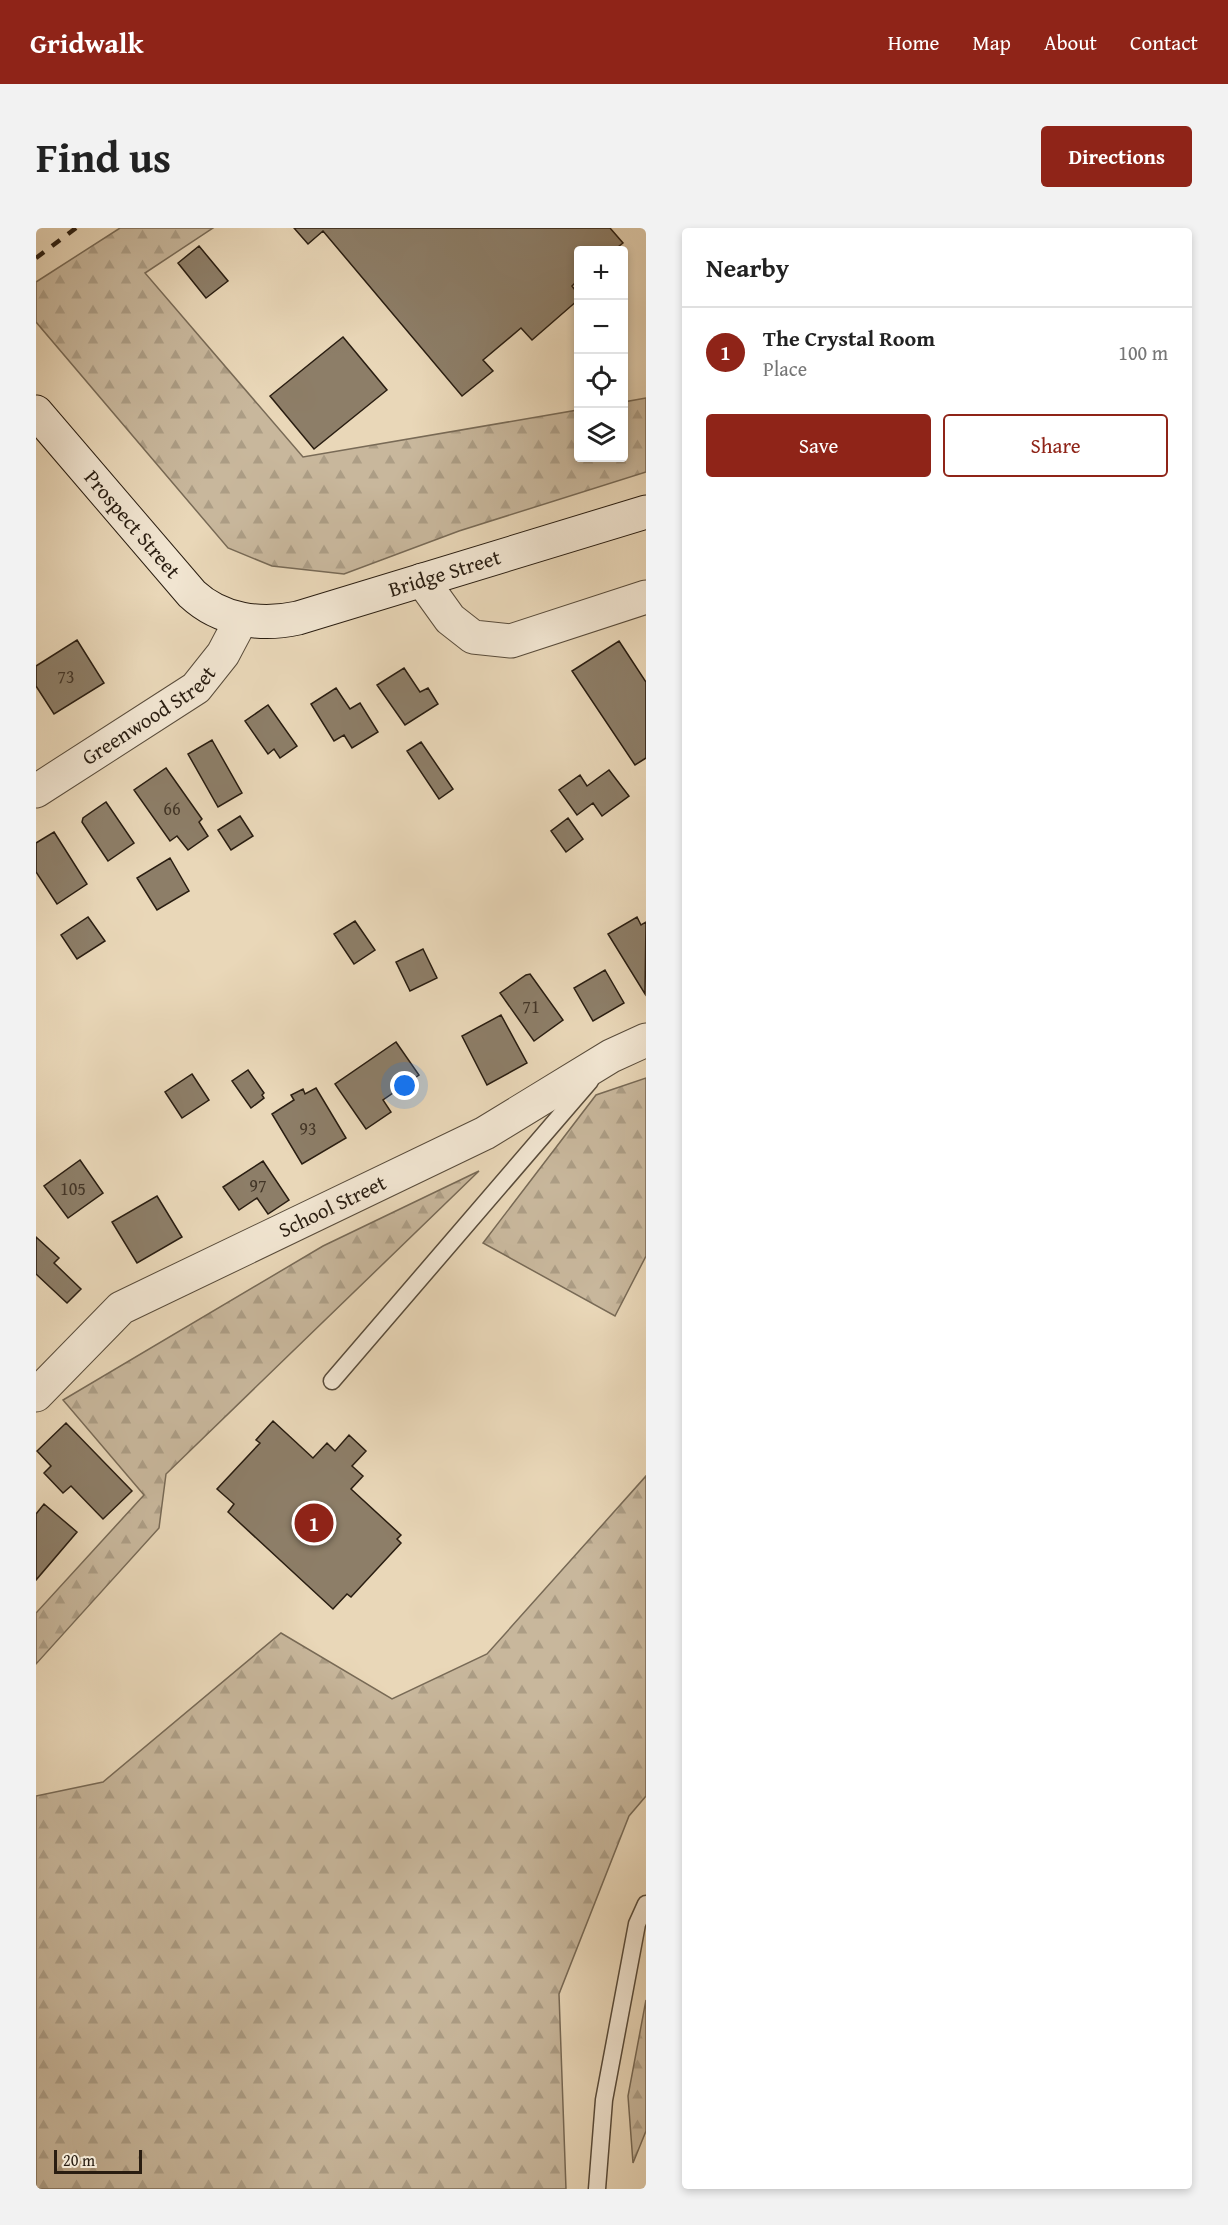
<!DOCTYPE html>
<meta charset="utf-8">
<style>
body{margin:0;font-family:"Gentium Book Plus",serif;background:#f2f2f2;color:#222}
.controls{position:absolute;right:18px;top:18px;display:grid;overflow:hidden;border-radius:6px;box-shadow:0 3px 9px #0003}
.controls button{width:54px;height:54px;display:grid;place-items:center;padding:0;border:0;border-bottom:2px solid #e0e0e0;background:#fff;color:#222;font:30px sans-serif}
.scale{position:absolute;left:18px;bottom:15px;width:88px;box-sizing:border-box;padding-left:6px;border:3px solid #291d11;border-top:0;font-size:16px;line-height:21px;white-space:nowrap;color:#291d11;-webkit-text-stroke:4px #f1e5d1;paint-order:stroke}
.you{position:absolute;left:369px;top:858px;width:21px;height:21px;margin:-15px;border:4px solid #fff;border-radius:50%;background:#1a73e8;box-shadow:0 0 0 9px #1a73e833}
.badge{display:grid;place-items:center;width:39px;height:39px;border-radius:50%;background:#8f2418;color:#fff;font-size:20px;font-weight:700}
.pin{position:absolute;translate:-50% -50%;border:3px solid #fff;box-shadow:0 2px 6px #0006}
.list{margin:0;padding:0;list-style:none}
h2{display:flex;justify-content:space-between;align-items:center;height:78px;margin:0;padding:0 24px;font-size:26px}
h2 small{font-size:20px;font-weight:400;color:#767676}
.list li{display:grid;grid-template-columns:39px 1fr auto;gap:18px;align-items:center;box-sizing:border-box;height:90px;padding:0 24px;border-top:2px solid #e0e0e0}
.list b{display:block;font-size:22px;white-space:nowrap}
.list p{margin:0;font-size:20px;white-space:nowrap;color:#767676}
.list em{font-size:20px;font-style:normal;color:#767676}
.actions{display:flex;gap:12px;padding:18px 24px}
.actions a{flex:1;padding:14px 0;border:2px solid #8f2418;border-radius:6px;text-align:center;font-size:21px;color:#8f2418}
.actions .main{background:#8f2418;color:#fff}
.icon{flex:none;width:33px;height:33px;fill:none;stroke:currentColor;stroke-width:2;stroke-linecap:round;stroke-linejoin:round}
.map{position:relative;flex:none;width:610px;height:1961px;overflow:hidden;border-radius:6px}
header{display:flex;align-items:center;gap:36px;box-sizing:border-box;height:84px;padding:0 30px;background:#8f2418;color:#fff}
header strong{font-size:28px}
nav{display:flex;gap:33px;margin-inline-start:auto;font-size:21px}
.intro{display:flex;align-items:center;justify-content:space-between;box-sizing:border-box;height:144px;padding:0 36px}
h1{margin:0;font-size:42px}
.button{padding:15px 27px;border-radius:6px;background:#8f2418;color:#fff;font-size:21px;font-weight:700}
main{display:flex;gap:36px;padding:0 36px}
aside{flex:1;background:#fff;border-radius:6px;box-shadow:0 3px 9px #0003}
.map>svg:first-child{display:block}
.forest{fill:url(#forest-firs);stroke:#786a56;stroke-width:1.5}
.building{fill:#8d7e68;stroke:#291d11;stroke-width:1.5}
.lines{fill:none;stroke-linecap:round;stroke-linejoin:round}
.lane-casing{stroke:#594c3b;stroke-width:19}
.street-casing{stroke:#594c3b;stroke-width:35}
.secondary-casing{stroke:#291d11;stroke-width:35}
.lane{stroke:#f1e5d1;stroke-width:16}
.street{stroke:#f1e5d1;stroke-width:33}
.secondary{stroke:#f1e5d1;stroke-width:33}
.rail{stroke:#291d11;stroke-width:4.5;stroke-dasharray:10 10;stroke-linecap:butt}
.labels{text-anchor:middle;stroke-width:4.5;stroke-linejoin:round;paint-order:stroke}
.number-label{font-size:18px;fill:#423527}
.street-label{font-size:21px;fill:#291d11;stroke:#f1e5d1}
</style>
<header>
<strong>Gridwalk</strong>
<nav><a>Home</a><a>Map</a><a>About</a><a>Contact</a></nav>
</header>
<div class="intro"><h1>Find us</h1><a class="button">Directions</a></div>
<main>
<div class="map">
<svg width="610" height="1961" viewBox="0 0 610 1961">
<defs>
<pattern id="forest-firs" width="22" height="20" patternUnits="userSpaceOnUse" patternTransform="scale(1.5)"><rect width="22" height="20" fill="#c8b79c"/><path d="M5 1l3.5 6h-7zM16 11l3.5 6h-7z" fill="#ac9d85"/></pattern>
</defs>
<rect width="100%" height="100%" fill="#e9d7b8"/>
<filter id="stains"><feTurbulence type="fractalNoise" baseFrequency=".00333" numOctaves="4"/><feColorMatrix values="0 0 0 0 .2 0 0 0 0 .09 0 0 0 0 .02 0 0 0 .5 -.17"/></filter>
<radialGradient id="worn" r=".72"><stop offset=".6" stop-color="#630" stop-opacity="0"/><stop offset="1" stop-color="#630" stop-opacity=".3"/></radialGradient>
<path class="forest" d="M84 0H177L109 45 267 229 542 182V230H588V174L610 170V244L423 303 308 346 236 338 192 320 0 94V54Z
M610 850V1028L579 1088 447 1015 560 867Z
M443 943 130 1246 123 1300 0 1436V1385L108 1267 27 1172 287 1018Z
M610 1248V1568L593 1588 523 1766 530 1961H0V1568L67 1554 245 1405 356 1471 451 1426Z
M610 1772V1903L597 1935 592 1868Z"/>
<path class="building" d="M258 0H574L587 15 578 22H542V52L536 58 542 66V72L496 112 485 100 447 132 457 143 426 168 287 3 272 16Z
M163 18 192 53 170 70 142 35Z
M307 109 351 162 278 221 234 168Z
M41 412 68 455 18 486 0 458V438Z
M583 413 610 454V530L599 537 536 443Z
M368 440 384 464 392 460 402 476 369 497 341 457Z
M300 460 314 481 324 475 342 504 316 520 308 507 298 513 275 476Z
M232 477 261 518 244 530 238 521 232 526 209 493Z
M176 512 206 565 182 579 152 526Z
M385 514 417 561 403 571 371 523Z
M130 540 166 591 163 594 172 608 152 622 141 608 134 613 98 562Z
M573 542 593 568 566 588 557 575 541 587 523 562 544 547 551 558Z
M70 574 98 615 72 633 46 594 47 590Z
M204 588 217 608 195 622 182 602Z
M532 590 547 611 530 624 515 603Z
M18 604 51 656 21 676 0 644V615Z
M134 630 153 663 121 682 101 650Z
M52 689 69 713 41 731 25 707Z
M601 689 605 697 610 694 609 766 572 706Z
M319 693 339 722 318 736 298 706Z
M387 721 401 750 374 763 360 734Z
M569 742 588 775 557 793 538 760Z
M494 746 527 792 498 813 464 765 490 747Z
M465 787 491 835 451 857 426 808Z
M360 814 383 847 347 872 355 884 330 901 299 856Z
M212 842 228 865 226 867 228 870 215 880 196 853Z
M156 846 173 872 146 890 129 864Z
M280 860 310 910 266 936 236 886 258 872 255 867 267 861 269 866Z
M44 932 67 965 32 990 8 958Z
M227 933 253 972 232 986 221 970 203 982 187 959Z
M121 968 146 1009 101 1035 76 994Z
M0 1009 23 1030 18 1035 45 1061 31 1075 0 1046Z
M237 1193 277 1230 291 1215 299 1223 313 1207 330 1223 316 1238 327 1248 315 1261 365 1307 361 1311 365 1315 315 1369 311 1366 297 1381 192 1284 198 1276 181 1261 224 1215 220 1212Z
M30 1195 96 1263 67 1291 35 1258 27 1265 8 1245 15 1238 1 1223Z
M8 1276 41 1304 0 1352V1286Z"/>
<g class="lines">
<g class="lane-casing">
<path id="lane" d="M296 1153 554 853
M561 1961 568 1872 601 1696 610 1676"/>
</g>
<g class="street-casing">
<g id="street">
<path d="M386 352 414 391 437 409 475 413 610 369"/>
<path id="s1" d="M0 563 160 460 187 426 205 392"/>
<path id="s2" d="M0 1167 85 1080 449 905 575 828 610 812"/>
</g>
</g>
<g class="secondary-casing">
<g id="secondary">
<path id="s3" d="M0 184 156 366C185 393 225 398 262 390L610 284"/>
</g>
</g>
<use href="#lane" class="lane"/>
<use href="#street" class="street"/>
<use href="#secondary" class="secondary"/>
<path class="rail" d="M0 30 40 0"/>
</g>
<g class="labels">
<g class="number-label">
<text x="30" y="455">73</text>
<text x="136" y="587">66</text>
<text x="495" y="785">71</text>
<text x="272" y="907">93</text>
<text x="222" y="964">97</text>
<text x="37" y="967">105</text>
</g>
<g class="street-label">
<text dy="7" stroke="none"><textPath href="#s3" startOffset="148">Prospect Street</textPath></text>
<text dy="7" stroke="none"><textPath href="#s3" startOffset="506">Bridge Street</textPath></text>
<text dy="7" stroke="none"><textPath href="#s1" startOffset="136">Greenwood Street</textPath></text>
<text dy="7" stroke="none"><textPath href="#s2" startOffset="356">School Street</textPath></text>
</g>
</g>
<rect width="100%" height="100%" filter="url(#stains)"/>
<rect width="100%" height="100%" fill="url(#worn)"/>
</svg>
<div class="controls">
<button>+</button>
<button>−</button>
<button><svg class="icon" aria-label="locate" viewBox="0 0 24 24"><circle cx="12" cy="12" r="6"/><path d="M12 2v4M12 18v4M2 12h4M18 12h4"/></svg></button>
<button><svg class="icon" aria-label="layers" viewBox="0 0 24 24"><path d="M12 4l9 5-9 5-9-5zM3 14l9 5 9-5"/></svg></button>
</div>
<div class="scale">20 m</div>
<div class="you"></div>
<div class="pin badge" style="left:278px;top:1295px">1</div>
</div>
<aside>
<h2>Nearby<small></small></h2>
<ul class="list">
<li><span class="badge">1</span><div><b>The Crystal Room</b><p>Place</p></div><em>100 m</em></li>
</ul>
<div class="actions"><a class="main">Save</a><a>Share</a></div>
</aside>
</main>
